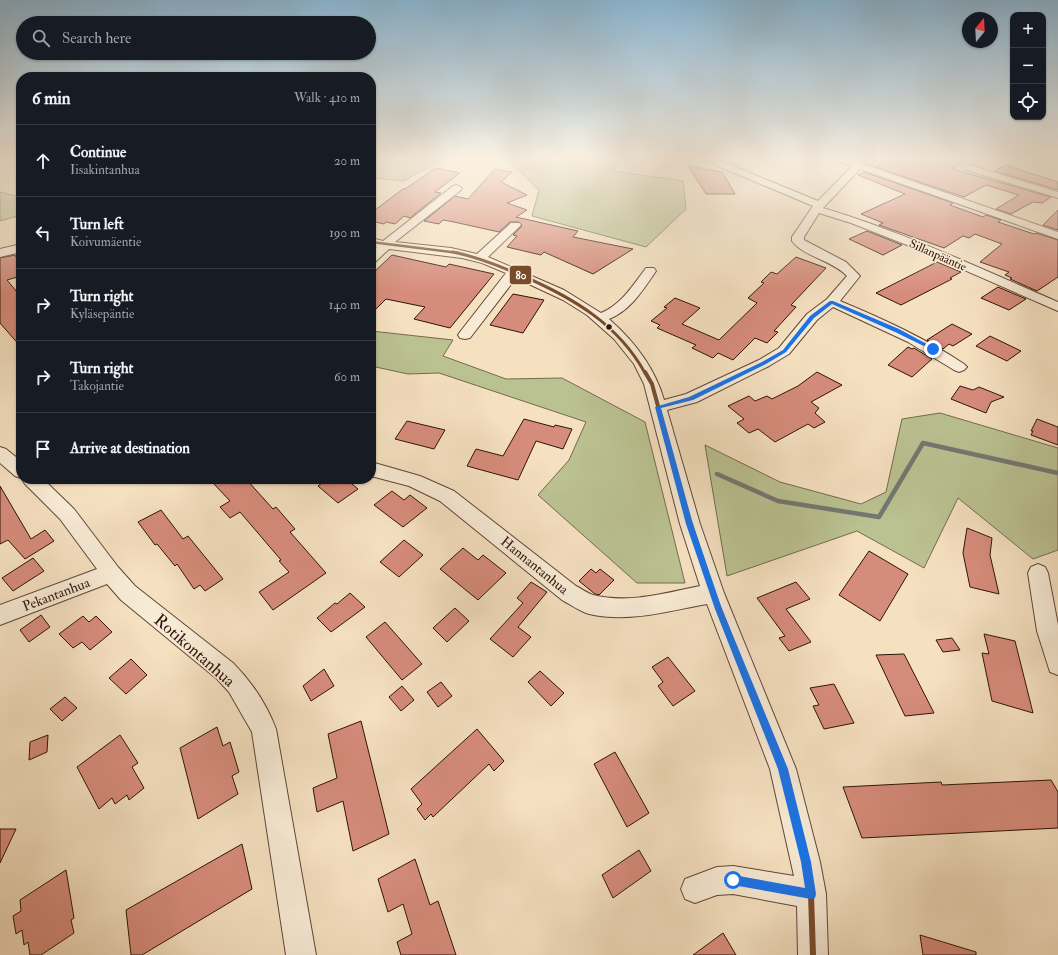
<!DOCTYPE html>
<meta charset="utf-8">
<style>
body{margin:0;font-family:"IM FELL Double Pica",serif;background:#242831;color:#f1f3f6}
.controls{position:absolute;right:12px;top:12px;display:grid;overflow:hidden;border-radius:8px;box-shadow:0 1px 3px #0004}
.controls button{width:36px;height:36px;display:grid;place-items:center;padding:0;border:0;border-bottom:1px solid #363941;background:#171b24;color:#f1f3f6;font:20px sans-serif}
.compass{position:absolute;left:962px;top:12px;width:36px;height:36px;border-radius:50%;background:#171b24;box-shadow:0 1px 3px #0004;rotate:18deg}
.stop{position:absolute;width:12px;height:12px;margin:-9px;border:3px solid #1a73e8;border-radius:50%;background:#fff}
.stop.end{background:#1a73e8;border-color:#fff;box-shadow:0 1px 4px #0008}
.list{margin:0;padding:0;list-style:none}
h2{display:flex;justify-content:space-between;align-items:center;height:52px;margin:0;padding:0 16px;font-size:17px}
h2 small{font-size:13px;font-weight:400;color:#9ea1a6}
.list li{display:grid;grid-template-columns:26px 1fr auto;gap:12px;align-items:center;box-sizing:border-box;height:72px;padding:0 16px;border-top:1px solid #363941}
.list b{display:block;font-size:15px;white-space:nowrap}
.list p{margin:0;font-size:13px;white-space:nowrap;color:#9ea1a6}
.list em{font-size:13px;font-style:normal;color:#9ea1a6}
.icon{flex:none;width:22px;height:22px;fill:none;stroke:currentColor;stroke-width:2;stroke-linecap:round;stroke-linejoin:round}
.map{position:relative;flex:none;width:1058px;height:955px;overflow:hidden}
.search{position:absolute;background:#171b24;box-shadow:0 1px 3px #0004;left:16px;top:16px;width:360px;height:44px;display:flex;align-items:center;gap:10px;box-sizing:border-box;padding:0 14px;border-radius:22px;color:#9ea1a6;font-size:15px}
.panel{position:absolute;background:#171b24;box-shadow:0 1px 3px #0004;left:16px;top:72px;width:360px;height:412px;border-radius:16px}
.map>svg:first-child{display:block}
.green{fill:#bbc292;stroke:#756a4d}
.lines{fill:none;stroke-linecap:round;stroke-linejoin:round}
.stream{stroke:#727872;stroke-width:4.5}
.building{fill:#d68c7b;stroke:#2f1308}
.minor-casing{stroke:#604636;stroke-width:2}
.minor{fill:#f8ebd6;fill-rule:evenodd}
.bus-1-far4-casing{stroke:#f8ebd6;stroke-width:4.5}
.bus-1-far3-casing{stroke:#f8ebd6;stroke-width:5.5}
.bus-1-far2-casing{stroke:#f8ebd6;stroke-width:7}
.bus-1-far1-casing{stroke:#f8ebd6;stroke-width:8}
.bus-1-casing{stroke:#f8ebd6;stroke-width:9}
.bus-1-far4{stroke:#7a4b2a;stroke-width:2.5}
.bus-1-far3{stroke:#7a4b2a;stroke-width:3}
.bus-1-far2{stroke:#7a4b2a;stroke-width:4}
.bus-1-far1{stroke:#7a4b2a;stroke-width:5}
.bus-1{stroke:#7a4b2a;stroke-width:6}
.route{fill:#1a73e8}
.bus-dot{fill:#2f1308;stroke:#f8ebd6;stroke-width:1.5}
.labels{text-anchor:middle;stroke-width:3.5;stroke-linejoin:round;paint-order:stroke}
.far-street-label{font-size:12px;fill:#2f1308;stroke:#f8ebd6}
.street-label{font-size:14px;fill:#2f1308;stroke:#f8ebd6}
.near-street-label{font-size:17px;fill:#2f1308;stroke:#f8ebd6}
.line-badge{stroke:#f8ebd6;stroke-width:1.5}
.badge-label{font-size:11px;text-anchor:middle;font-weight:bold;fill:#fff}
</style>
<div class="map">
<svg width="1058" height="955" viewBox="0 0 1058 955">
<rect width="100%" height="100%" fill="#f5e0c0"/>
<filter id="stains"><feTurbulence type="fractalNoise" baseFrequency=".005" numOctaves="4"/><feColorMatrix values="0 0 0 0 .2 0 0 0 0 .09 0 0 0 0 .02 0 0 0 .5 -.17"/></filter>
<radialGradient id="worn" r=".72"><stop offset=".6" stop-color="#630" stop-opacity="0"/><stop offset="1" stop-color="#630" stop-opacity=".3"/></radialGradient>
<path class="green" d="M371 159H441L404 181 371 178Z
M507 159H620L613 171 683 181 686 209 646 247 532 216 539 190Z
M0 192 21 197V215L0 221Z
M371 331 453 340 443 356 506 379 562 378 645 422 685 583H637L538 495 569 460 586 422 439 373 408 374 371 366Z
M940 413 1058 448V550L1033 559 958 498 924 568 857 531 727 576 705 445 780 482 861 504 886 492 902 419Z"/>
<g class="lines">
<path class="stream" d="M717 474 778 501 879 517 923 443 1058 473"/>
</g>
<path class="building" d="M892 159H967L953 169 1051 197 1042 203 1033 202 1011 214 996 209 1019 195 986 185 964 197 875 167Z
M1005 165 1058 182V190L995 171Z
M688 166 722 172 735 194H706Z
M436 168 460 173 435 192 441 193 410 218 404 216 395 224 386 222 384 224 371 221V213L403 189H405Z
M495 169 512 172 501 182 527 195 507 203 527 210 516 217 578 231 573 237 633 249 593 274 544 252 541 255 507 247 517 236 513 235 522 226 519 222H510L499 232 454 222 443 220 439 224 424 221 455 196 468 199Z
M864 172 953 203 950 205 983 217 986 215 1001 220 998 222 1034 234 1036 233 1058 240V277L1037 291 1010 279 1012 278 1005 275 1009 272 980 262 1002 244 975 234 969 238 963 236 944 248 879 225 883 223 861 214 905 194 858 175Z
M1058 210V230L1043 225Z
M867 231 902 245 883 255 849 239Z
M15 255 21 266V276L7 280 21 297V347L0 323V258Z
M392 255 446 267 449 264 494 274 450 328 414 319 425 307 386 299 371 314V275Z
M796 257 826 268 791 305 796 307 774 331 778 332 767 343 755 338 733 360 718 353 713 358 692 348 696 345 657 328 660 325 651 321 667 308 664 307 675 298 700 308 682 324 719 340 757 303 748 298 764 283 761 282 771 272 777 274Z
M937 262 961 272 950 278 952 279 901 305 876 293Z
M998 287 1026 299 1009 310 981 298Z
M513 294 544 300 523 333 490 325Z
M952 324 972 334 953 346 949 344 943 349 927 340Z
M990 336 1021 351 1007 361 976 346Z
M908 347 912 349 914 348 932 359 912 377 888 365Z
M817 372 842 385 811 402 819 408 815 413 825 422 814 428 808 424 775 442 758 429 749 433 737 423 744 419 728 406 749 396 755 401 767 396 772 399 798 386Z
M960 386 973 390 979 387 1004 397 991 402 986 413 951 399Z
M524 419 554 427 555 425 572 429 563 449 536 441 518 480 467 466 476 449 503 456Z
M1037 419 1058 427V445L1031 435 1033 431H1031Z
M407 421 445 430 434 449 395 439Z
M222 479H246L273 509 276 507 295 529 290 532 326 573 273 610 259 592 289 572 279 561 281 560 240 512 230 518 220 507 230 501 214 484Z
M327 479H346L358 489 338 503 318 486Z
M0 486 31 539 45 530 54 541 25 559 8 540 0 544Z
M392 491 404 500 410 495 427 508 403 527 374 505Z
M161 510 183 539 188 536 223 579 205 591 200 585 194 589 177 564 175 566 157 544 155 545 138 522Z
M967 528 992 538 990 555 999 594 970 587 963 553Z
M404 540 423 555 399 577 380 562Z
M463 548 478 560 483 555 506 573 478 600 440 569Z
M869 551 908 574 880 621 839 595Z
M33 558 44 571 13 591 2 578Z
M591 569 596 573 600 569 614 580 599 595 595 594 579 581Z
M531 582 547 592 518 627 531 637 513 657 490 639 523 603 517 598Z
M796 582 810 599 786 609 811 642 789 651 779 638 785 636 757 598Z
M350 593 365 607 331 632 317 618 335 603 337 604Z
M455 608 469 621 447 642 433 628Z
M41 615 50 627 29 642 20 630Z
M83 616 89 622 96 616 112 632 90 650 82 642 73 648 59 634Z
M385 622 422 664 402 680 366 637Z
M984 634 1015 641 1033 713 992 701 982 653 989 654Z
M952 638 960 650 943 652 936 640Z
M904 654 934 713 905 716 876 655Z
M668 657 695 691 673 706 658 686 663 682 652 667Z
M131 659 147 675 126 694 109 678Z
M324 669 334 686 311 701 303 686Z
M540 671 564 693 551 706 528 682Z
M441 682 452 696 438 707 427 692Z
M834 684 854 723 824 729 813 706 819 705 810 688Z
M402 686 414 700 401 711 389 697Z
M65 697 77 708 62 721 50 709Z
M361 721 389 834 353 851 343 801 317 812 313 788 337 778 328 734Z
M217 727 223 746 230 742 239 772 232 776 238 794 198 819 180 748Z
M477 729 504 761 494 771 489 764 433 817 431 814 425 820 417 809 422 804 411 789Z
M48 735 47 752 29 760 30 742Z
M120 735 138 763 132 767 144 788 129 800 127 795 115 804 112 798 99 809 77 767Z
M615 752 649 813 627 827 594 764Z
M1051 780 1058 792V828L862 838 843 787 941 782 942 785Z
M0 829H16L0 863Z
M242 844 252 889 142 955H131L126 910Z
M639 850 651 871 613 898 602 875Z
M415 859 430 905 438 901 456 955H401L397 942 412 934 403 904 388 912 378 879Z
M66 870 74 918 71 920 74 933 41 955H30L28 942 24 945 22 930 16 934 13 916 21 911 20 900Z
M723 933 736 955H693Z
M920 935 976 952V955H923Z"/>
<g class="lines">
<g class="minor-casing">
<path id="minor" d="M705 159H716L818 201 852 166 838 161 837 159H849L1058 232V239L860 169 823 208C904 232 981 269 1058 302V311L907 245 851 223 819 213 804 237V240L846 262 860 276 840 301C883 319 925 338 964 364L967 367 964 370 959 372 954 370 908 342 833 307 817 320 789 354 769 366 697 402 667 410 700 524 724 593 796 769 820 862 826 894 828 955H798L797 906 733 894 717 895 695 903 685 899 681 889 685 879 717 867 733 866 794 876 770 769 707 604C668 611 629 623 589 614 579 611 570 604 562 600L440 501 409 486 371 476V462L420 476 454 491 576 586C582 589 587 593 593 595 628 604 666 593 700 586L680 524 644 384 634 364 614 339 587 315 563 300 516 278 470 338 465 339 460 338 458 335 460 332 506 273 482 263 462 258 389 249 375 262 371 263V252L377 247 371 246V238L383 241 453 186 457 185 462 188 461 190 395 242 451 248 477 254 511 223H519L521 225 519 227 488 257 564 290 601 313C622 304 633 285 646 268H654L656 271C643 290 631 310 609 319 634 341 655 368 664 400L686 394 759 360 779 348 807 314 827 299 847 276C832 260 804 257 792 241V237L813 206 706 161Z
M967 164 1058 192V198L964 169 962 167 964 165Z
M21 244V252L0 257V249Z
M0 447 6 449 21 461V478L15 476 0 463Z
M22 479H43L74 509 118 567 135 586 233 663C251 681 267 705 276 729L316 955H286L252 732 229 692 217 679 121 600 107 584 0 625V605L97 569 60 519 25 484Z
M1038 564 1045 567 1048 573 1058 625V675L1050 672 1037 631 1028 573 1031 567Z"/>
</g>
<use href="#minor" class="minor"/>
<g class="bus-1-far4-casing">
<path id="bus-1-far4" d="M371 242 459 253"/>
</g>
<g class="bus-1-far3-casing">
<path id="bus-1-far3" d="M453 252C478 257 500 266 523 276 573 298 618 324 645 373"/>
</g>
<g class="bus-1-far2-casing">
<path id="bus-1-far2" d="M645 372 652 384 690 524"/>
</g>
<g class="bus-1-far1-casing">
<path id="bus-1-far1" d="M690 523 713 593 761 714"/>
</g>
<g class="bus-1-casing">
<path id="bus-1" d="M761 713 783 769 806 862 811 894 813 955"/>
</g>
<use href="#bus-1-far4" class="bus-1-far4"/>
<use href="#bus-1-far3" class="bus-1-far3"/>
<use href="#bus-1-far2" class="bus-1-far2"/>
<use href="#bus-1-far1" class="bus-1-far1"/>
<use href="#bus-1" class="bus-1"/>
</g>
<linearGradient id="sky" x2="0" y2="1"><stop stop-color="#8ab7d5"/><stop offset="0.54" stop-color="#faf1e3"/><stop offset="1" stop-color="#faf1e3" stop-opacity="0"/></linearGradient>
<rect width="1058" height="292" fill="url(#sky)"/>
<path class="route" d="M830 301H833L899 329 936 349 932 350 895 332 832 304 814 318 786 352 766 364 693 400 661 408 693 524 722 609 788 769 811 862 816 894 815 898 811 899 733 885 729 883 727 880 729 876 733 875 805 888 801 862 778 769 715 609 686 524 655 407 689 397 762 362 783 350 810 316Z"/>
<circle class="bus-dot" cx="609" cy="327" r="3.5"/>
<g class="labels">
<g class="far-street-label">
<text transform="translate(938 255) rotate(24)" y="4">Sillanpääntie</text>
</g>
<g class="street-label">
<text transform="translate(535 565) rotate(39)" y="5">Hannantanhua</text>
<text transform="translate(56 594) rotate(-21)" y="5">Pekantanhua</text>
</g>
<g class="near-street-label">
<text transform="translate(195 650) rotate(41)" y="6">Rotikontanhua</text>
</g>
</g>
<rect class="line-badge" x="509" y="265" width="23" height="20" rx="4" fill="#7a4b2a"/>
<g class="badge-label">
<text x="521" y="279">80</text>
</g>
<rect width="100%" height="100%" filter="url(#stains)"/>
<rect width="100%" height="100%" fill="url(#worn)"/>
</svg>
<div class="controls">
<button>+</button>
<button>−</button>
<button><svg class="icon" aria-label="locate" viewBox="0 0 24 24"><circle cx="12" cy="12" r="6"/><path d="M12 2v4M12 18v4M2 12h4M18 12h4"/></svg></button>
</div>
<svg class="compass" viewBox="-18 -18 36 36"><path d="M0-13l5 13h-10z" fill="#e53935"/><path d="M0 13l5-13h-10z" fill="#9ea1a6"/></svg>
<div class="stop" style="left:733px;top:880px"></div>
<div class="stop end" style="left:933px;top:349px"></div>
<div class="search"><svg class="icon" aria-label="search" viewBox="0 0 24 24"><circle cx="10" cy="10" r="6"/><path d="M15 15l6 6"/></svg>Search here</div>
<section class="panel">
<h2>6 min<small>Walk · 410 m</small></h2>
<ul class="list">
<li><svg class="icon" aria-label="ahead" viewBox="0 0 24 24"><path d="M12 20V5M6 11l6-6 6 6"/></svg><div><b>Continue</b><p>Iisakintanhua</p></div><em>20 m</em></li>
<li><svg class="icon" aria-label="left" viewBox="0 0 24 24"><path d="M17 20v-9H6M10 6l-5 5 5 5"/></svg><div><b>Turn left</b><p>Koivumäentie</p></div><em>190 m</em></li>
<li><svg class="icon" aria-label="right" viewBox="0 0 24 24"><path d="M7 20v-9h11M14 6l5 5-5 5"/></svg><div><b>Turn right</b><p>Kyläsepäntie</p></div><em>140 m</em></li>
<li><svg class="icon" aria-label="right" viewBox="0 0 24 24"><path d="M7 20v-9h11M14 6l5 5-5 5"/></svg><div><b>Turn right</b><p>Takojantie</p></div><em>60 m</em></li>
<li><svg class="icon" aria-label="arrive" viewBox="0 0 24 24"><path d="M6 21V4h12l-3 4 3 4H6"/></svg><div><b>Arrive at destination</b></div></li>
</ul>
</section>
</div>
